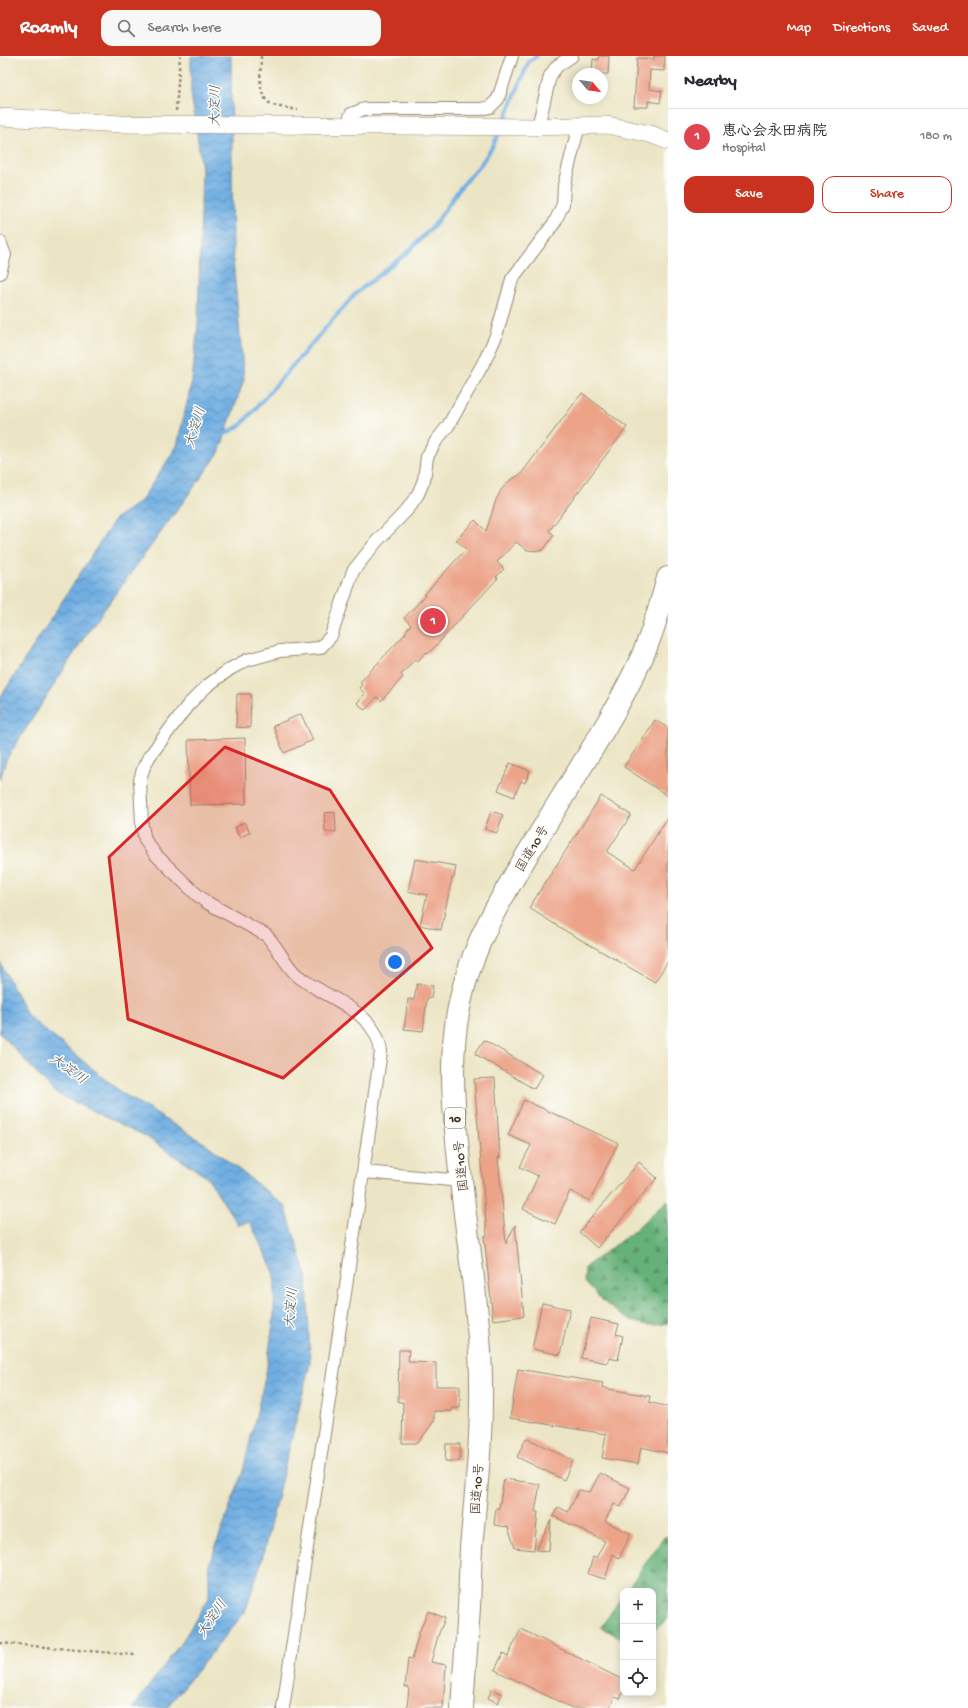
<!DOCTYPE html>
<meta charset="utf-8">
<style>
body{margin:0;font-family:"Gochi Hand","Klee One",sans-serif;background:#f7f7f7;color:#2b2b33}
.controls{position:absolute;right:12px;bottom:12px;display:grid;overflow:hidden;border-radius:8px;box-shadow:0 2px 10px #0003}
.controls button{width:36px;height:36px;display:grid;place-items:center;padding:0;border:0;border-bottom:1px solid #e1e1e2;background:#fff;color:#2b2b33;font:20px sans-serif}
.compass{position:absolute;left:572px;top:12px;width:36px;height:36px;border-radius:50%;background:#fff;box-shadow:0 2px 10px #0003;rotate:119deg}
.you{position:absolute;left:395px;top:906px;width:14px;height:14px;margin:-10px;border:3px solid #fff;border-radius:50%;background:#1a73e8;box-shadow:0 0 0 6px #1a73e833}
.badge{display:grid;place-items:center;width:26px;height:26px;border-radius:50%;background:#c8321e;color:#fff;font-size:13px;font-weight:700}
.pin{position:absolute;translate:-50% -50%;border:2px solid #fff;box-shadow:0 1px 4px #0006}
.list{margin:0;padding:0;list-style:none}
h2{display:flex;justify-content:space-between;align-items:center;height:52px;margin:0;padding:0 16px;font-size:17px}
h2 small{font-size:13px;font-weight:400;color:#7c7c81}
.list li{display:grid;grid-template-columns:26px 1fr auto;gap:12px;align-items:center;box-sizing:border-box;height:56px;padding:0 16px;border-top:1px solid #e1e1e2}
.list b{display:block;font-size:15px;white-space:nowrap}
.list p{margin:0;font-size:13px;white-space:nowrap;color:#7c7c81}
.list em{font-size:13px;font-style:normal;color:#7c7c81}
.actions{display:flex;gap:8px;padding:12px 16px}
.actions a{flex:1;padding:9px 0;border:1px solid #c8321e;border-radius:12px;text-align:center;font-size:14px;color:#c8321e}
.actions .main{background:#c8321e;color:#fff}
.icon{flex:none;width:22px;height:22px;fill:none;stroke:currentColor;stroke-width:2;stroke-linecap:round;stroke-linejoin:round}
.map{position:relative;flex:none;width:668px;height:1652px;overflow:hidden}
header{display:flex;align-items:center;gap:24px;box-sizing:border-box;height:56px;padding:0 20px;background:#c8321e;color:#fff}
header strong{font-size:19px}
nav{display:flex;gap:22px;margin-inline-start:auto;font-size:14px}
.search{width:280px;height:36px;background:#f7f7f7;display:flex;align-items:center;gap:10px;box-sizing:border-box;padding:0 14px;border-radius:12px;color:#7c7c81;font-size:15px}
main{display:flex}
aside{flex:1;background:#fff}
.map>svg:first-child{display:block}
.forest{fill:url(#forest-firs);stroke:#506e4c}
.water{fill:url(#water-waves);stroke:#556c80}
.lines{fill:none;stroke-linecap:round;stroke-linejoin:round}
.stream{stroke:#6faee2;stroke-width:4}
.building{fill:#eca388}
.street-casing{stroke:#948872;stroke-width:14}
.secondary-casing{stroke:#948872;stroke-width:18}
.highway-casing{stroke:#948872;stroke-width:24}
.path{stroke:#948872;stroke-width:2.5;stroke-dasharray:3 3;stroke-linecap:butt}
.street{stroke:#fff;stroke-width:12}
.secondary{stroke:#fff;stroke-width:17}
.highway{stroke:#fff;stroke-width:22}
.marked{fill:#d62828;fill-opacity:0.2;stroke:#d62828;stroke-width:3;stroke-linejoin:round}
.labels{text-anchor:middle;stroke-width:3;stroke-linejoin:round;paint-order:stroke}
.shield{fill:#fdfcf7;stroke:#75695f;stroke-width:1}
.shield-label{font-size:12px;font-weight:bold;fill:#3b2a1e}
.street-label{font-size:13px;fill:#3b2a1e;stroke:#fdfcf7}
.water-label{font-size:14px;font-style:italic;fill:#4d5863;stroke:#fdfcf7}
</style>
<header>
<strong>Roamly</strong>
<div class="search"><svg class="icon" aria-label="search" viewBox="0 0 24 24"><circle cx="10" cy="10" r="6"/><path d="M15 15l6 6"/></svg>Search here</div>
<nav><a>Map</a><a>Directions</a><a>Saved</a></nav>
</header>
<main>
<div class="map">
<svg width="668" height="1652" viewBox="0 0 668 1652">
<defs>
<pattern id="forest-firs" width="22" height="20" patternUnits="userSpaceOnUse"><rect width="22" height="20" fill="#66b179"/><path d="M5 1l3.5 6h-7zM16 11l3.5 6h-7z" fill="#559063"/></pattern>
<pattern id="water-waves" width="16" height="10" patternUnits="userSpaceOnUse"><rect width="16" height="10" fill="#6faee2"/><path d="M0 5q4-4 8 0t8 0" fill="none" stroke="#5c8eb7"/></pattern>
</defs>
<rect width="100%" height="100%" fill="#fdfcf7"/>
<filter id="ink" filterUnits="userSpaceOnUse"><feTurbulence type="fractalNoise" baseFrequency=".025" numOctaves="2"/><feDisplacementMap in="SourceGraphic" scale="8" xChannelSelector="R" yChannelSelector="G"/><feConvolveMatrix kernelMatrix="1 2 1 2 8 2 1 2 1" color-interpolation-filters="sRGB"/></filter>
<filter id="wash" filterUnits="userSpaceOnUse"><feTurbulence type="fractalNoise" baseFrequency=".012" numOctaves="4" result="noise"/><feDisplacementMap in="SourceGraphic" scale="16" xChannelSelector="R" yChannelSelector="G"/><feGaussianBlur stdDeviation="0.9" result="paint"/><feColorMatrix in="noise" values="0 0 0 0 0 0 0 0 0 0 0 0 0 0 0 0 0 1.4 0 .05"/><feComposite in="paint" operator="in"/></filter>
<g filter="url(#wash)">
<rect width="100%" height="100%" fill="#ece5c5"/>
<path class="forest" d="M668 1144V1267C633 1277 605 1249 584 1225L585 1211 630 1178Z
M664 1481H668V1563L653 1575V1535H626Z
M623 1539V1583L601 1571Z"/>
<path class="water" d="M191 0H231L233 204 244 323 219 397 87 577 6 704 0 724V642L115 463 141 445 177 390 192 325 198 268 202 113 191 37Z
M0 906 28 960 122 1037 209 1090 285 1150 307 1220 310 1308 261 1507 245 1556 173 1644 168 1652H133L185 1581 209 1542V1509L243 1415 266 1317 274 1261 275 1218 250 1166 238 1169 208 1122 145 1080 55 1037 0 977Z"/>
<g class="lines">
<path class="stream" d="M504 66 529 5 537 0
M222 380 241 369 355 238 407 197 436 167 459 133 481 108 493 90 500 74"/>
</g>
<g id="blocks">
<path class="building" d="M599 0H609L608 18H592L593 3 598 4Z
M654 0H665L664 15 650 14 649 33 662 35 660 47 648 45V51H634L637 2 654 3Z
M582 337 627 371 549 475 554 479 544 493 541 495 527 494 516 486 497 506 504 513 496 521 498 522 428 598 426 596 418 605 415 603 401 619 403 621 381 645 377 641 365 654 357 647 365 638 359 632 362 628 360 626 406 577 405 576 411 569 404 562 425 540 424 539 466 493 456 484 475 464 486 475 496 444 501 434 510 424 521 418Z
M237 638H251L250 672 236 671Z
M301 658 313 684 284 697 273 670Z
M655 664 668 672V740L624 711Z
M245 682 246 748 190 749 188 684Z
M510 707 530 715 525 727 521 725 514 741 498 734Z
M601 740 631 759 607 796 635 813 668 761V905L655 926 569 877 529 852Z
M491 755 503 759 497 777 485 773Z
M335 756 336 776H325L324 757Z
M244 766 250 776 240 782 235 772Z
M415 803 456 810 454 822H452L441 874 420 869 427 839 408 835Z
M417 928 433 930 431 942H427L423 975 404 973 408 943 414 944Z
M484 984 543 1019 534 1033 475 998Z
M495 1022 500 1102 498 1101 506 1188 515 1169 524 1260 493 1264 484 1180H487L474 1023Z
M524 1044 618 1087 590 1145 570 1135 555 1168 523 1153 538 1120 520 1111 531 1089 508 1079Z
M639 1106 657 1122 597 1192 579 1176Z
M542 1247 570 1253 560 1299 532 1293Z
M591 1262 619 1268 616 1278 623 1280 618 1304 609 1302 607 1307 581 1302Z
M399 1294H409L408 1306 436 1307V1330H460V1352H452V1355H434V1365L418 1387H402L403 1346H398Z
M518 1313 603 1327 602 1331 608 1333 650 1340 649 1346 668 1351V1397L641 1391 638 1408 602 1402 606 1378 510 1362Z
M526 1382 573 1404 564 1424 517 1401Z
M446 1388H460V1405H445Z
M600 1417 630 1432 621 1451 614 1448 605 1465 631 1478 619 1502 613 1498 605 1523 588 1518 593 1501 596 1502 605 1485 553 1460 558 1451 568 1456 579 1434 590 1436Z
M504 1423 540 1428 535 1456H538L534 1494 515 1492 508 1471 494 1469 496 1452H499Z
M551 1464 549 1495 536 1494Z
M428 1555 445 1562 438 1580 431 1606 446 1609 443 1652H407L409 1631H405L408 1602 412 1603 419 1577Z
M521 1573 623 1624V1636L620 1643 615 1641 609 1652H572L495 1614 503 1597 508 1600Z
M492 1633 502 1638 498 1647 488 1642Z"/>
</g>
</g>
<g filter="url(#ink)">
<use href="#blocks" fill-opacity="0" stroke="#948872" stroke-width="1"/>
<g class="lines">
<g class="street-casing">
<path id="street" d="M347 70 351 58 364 53H481L490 51 498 43 512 0
M538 71 550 20 557 10 572 0
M0 186 5 199 0 217
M365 1116 461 1125
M283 1652 381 996C377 954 326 943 298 920 288 913 277 890 266 879L206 846 195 837 155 798 145 784 142 770 140 724 143 713 149 701 188 649 207 630 230 613 247 604 280 595 320 592 331 580 353 515 377 485 407 454 418 438 424 424 427 401 436 385 448 370 485 304 496 280 512 223 555 166 563 148 564 129 579 69"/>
</g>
<g class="secondary-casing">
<path id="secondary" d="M0 61 121 68 534 71 607 69 650 78 668 85"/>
</g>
<g class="highway-casing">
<path id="highway" d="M462 1652C464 1618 467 1585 469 1551 470 1531 470 1511 471 1492 477 1427 484 1361 480 1296 476 1229 464 1162 458 1095 453 1046 449 996 460 947 472 886 506 834 538 781 573 722 613 664 642 601 653 576 661 548 668 522"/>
</g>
<path class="path" d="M261 0C261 15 256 42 273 49 281 52 290 52 298 54
M176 55 180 0
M0 1587 135 1599"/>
<use href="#street" class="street"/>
<use href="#secondary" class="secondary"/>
<use href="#highway" class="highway"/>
</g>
</g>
<path class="marked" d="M225 691 330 734 432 892 283 1022 128 963 109 801Z"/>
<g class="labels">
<rect class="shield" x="445" y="1052" width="20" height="20" rx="3"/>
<g class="shield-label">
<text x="455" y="1066">10</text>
</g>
<g class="street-label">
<text transform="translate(531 792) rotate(-59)" y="5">国道10号</text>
<text transform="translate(460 1110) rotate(-96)" y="5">国道10号</text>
<text transform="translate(476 1433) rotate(-86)" y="5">国道10号</text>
</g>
<g class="water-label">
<text transform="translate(214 50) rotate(-89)" y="5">大淀川</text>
<text transform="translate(194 371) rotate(-73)" y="5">大淀川</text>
<text transform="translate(69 1012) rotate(36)" y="5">大淀川</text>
<text transform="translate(290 1252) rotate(-85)" y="5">大淀川</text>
<text transform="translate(211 1562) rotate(-56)" y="5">大淀川</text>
</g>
</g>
</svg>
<div class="controls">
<button>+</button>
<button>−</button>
<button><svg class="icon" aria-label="locate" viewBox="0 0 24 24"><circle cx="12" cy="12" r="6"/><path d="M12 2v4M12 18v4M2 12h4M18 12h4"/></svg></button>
</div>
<svg class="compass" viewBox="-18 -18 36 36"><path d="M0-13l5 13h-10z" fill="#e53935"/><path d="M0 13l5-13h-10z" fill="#7c7c81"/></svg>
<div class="you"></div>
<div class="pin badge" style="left:433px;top:565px;background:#e0444e">1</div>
</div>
<aside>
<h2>Nearby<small></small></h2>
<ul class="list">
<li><span class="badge" style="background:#e0444e">1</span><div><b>恵心会永田病院</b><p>Hospital</p></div><em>180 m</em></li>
</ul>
<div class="actions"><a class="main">Save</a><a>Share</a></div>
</aside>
</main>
